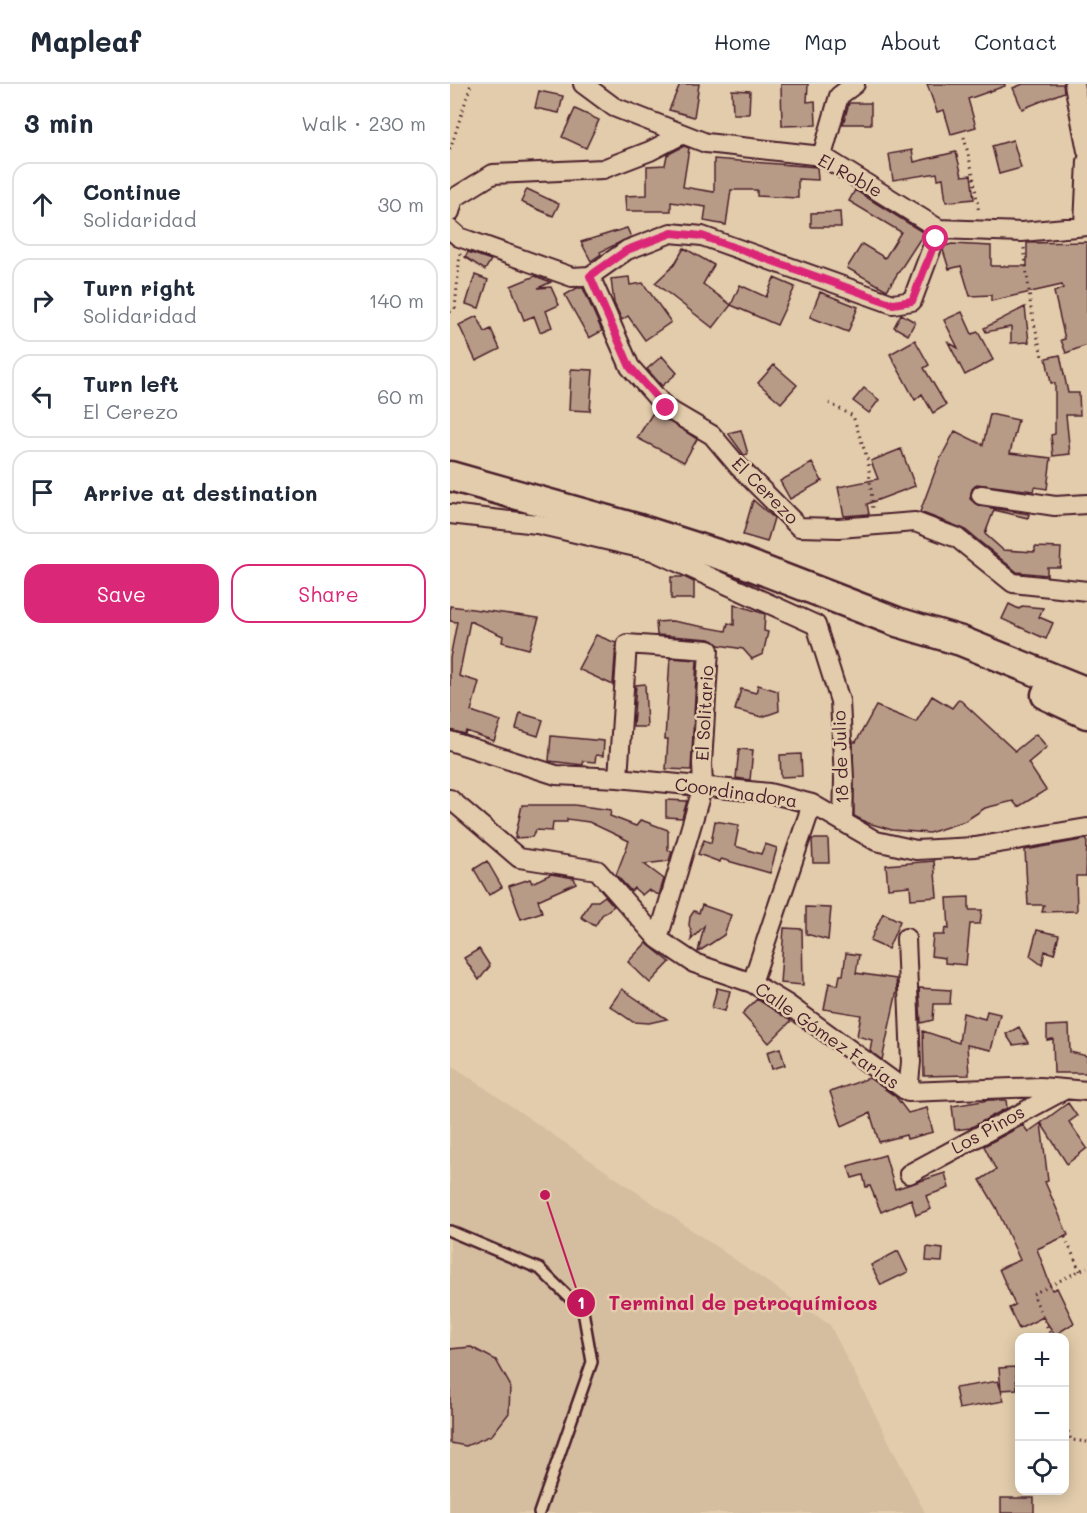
<!DOCTYPE html>
<meta charset="utf-8">
<style>
body{margin:0;font-family:Mali,sans-serif;background:#f6f6f7;color:#1f2937}
.controls{position:absolute;right:18px;bottom:18px;display:grid;overflow:hidden;border-radius:12px;box-shadow:0 3px 15px #0003}
.controls button{width:54px;height:54px;display:grid;place-items:center;padding:0;border:0;border-bottom:2px solid #e0e1e3;background:#fff;color:#1f2937;font:30px sans-serif}
.stop{position:absolute;width:18px;height:18px;margin:-14px;border:4px solid #db2777;border-radius:50%;background:#fff}
.stop.end{background:#db2777;border-color:#fff;box-shadow:0 2px 6px #0008}
.list{margin:0;padding:0;list-style:none}
h2{display:flex;justify-content:space-between;align-items:center;height:78px;margin:0;padding:0 24px;font-size:26px}
h2 small{font-size:20px;font-weight:400;color:#747a83}
.list li{display:grid;grid-template-columns:39px 1fr auto;gap:18px;align-items:center;box-sizing:border-box;height:84px;margin:0 12px 12px;padding:0 12px;border:2px solid #e0e1e3;border-radius:18px}
.list b{display:block;font-size:22px;white-space:nowrap}
.list p{margin:0;font-size:20px;white-space:nowrap;color:#747a83}
.list em{font-size:20px;font-style:normal;color:#747a83}
.actions{display:flex;gap:12px;padding:18px 24px}
.actions a{flex:1;padding:14px 0;border:2px solid #db2777;border-radius:18px;text-align:center;font-size:21px;color:#db2777}
.actions .main{background:#db2777;color:#fff}
.icon{flex:none;width:33px;height:33px;fill:none;stroke:currentColor;stroke-width:2;stroke-linecap:round;stroke-linejoin:round}
.map{position:relative;flex:none;width:637px;height:1429px;overflow:hidden}
header{display:flex;align-items:center;gap:36px;box-sizing:border-box;height:84px;padding:0 30px;background:#fff;border-bottom:2px solid #e0e1e3}
header strong{font-size:28px}
nav{display:flex;gap:33px;margin-inline-start:auto;font-size:21px}
main{display:flex}
aside{flex:1;background:#fff}
.map>svg:first-child{display:block}
.built{fill:#d5bda0}
.building{fill:#b89b87;stroke:#4a1f2b;stroke-width:1.5}
.lines{fill:none;stroke-linecap:round;stroke-linejoin:round}
.lane-casing{stroke:#4a1f2b;stroke-width:14}
.street-casing{stroke:#4a1f2b;stroke-width:22}
.primary-casing{stroke:#4a1f2b;stroke-width:33}
.path{stroke:#4a1f2b;stroke-width:3;stroke-dasharray:1.5 4.5;stroke-linecap:butt}
.lane{stroke:#e2ccab;stroke-width:9}
.street{stroke:#e2ccab;stroke-width:18}
.primary{stroke:#e2ccab;stroke-width:28}
.route{stroke:#db2777;stroke-width:8}
.labels{text-anchor:middle;stroke-width:5;stroke-linejoin:round;paint-order:stroke}
.street-label{font-size:18px;fill:#4a1f2b;stroke:#e2ccab}
.leader{fill:none;stroke:#c2185b;stroke-width:2}
.callout-dot{fill:#c2185b;stroke:#e2ccab;stroke-width:2}
.mark-label{font-size:18px;text-anchor:middle;font-weight:bold;fill:#fff}
.callout-label{font-size:20px;text-anchor:middle;font-weight:bold;fill:#c2185b;stroke:#e2ccab;stroke-width:5;stroke-linejoin:round;paint-order:stroke}
</style>
<header>
<strong>Mapleaf</strong>
<nav><a>Home</a><a>Map</a><a>About</a><a>Contact</a></nav>
</header>
<main>
<aside>
<h2>3 min<small>Walk · 230 m</small></h2>
<ul class="list">
<li><svg class="icon" aria-label="ahead" viewBox="0 0 24 24"><path d="M12 20V5M6 11l6-6 6 6"/></svg><div><b>Continue</b><p>Solidaridad</p></div><em>30 m</em></li>
<li><svg class="icon" aria-label="right" viewBox="0 0 24 24"><path d="M7 20v-9h11M14 6l5 5-5 5"/></svg><div><b>Turn right</b><p>Solidaridad</p></div><em>140 m</em></li>
<li><svg class="icon" aria-label="left" viewBox="0 0 24 24"><path d="M17 20v-9H6M10 6l-5 5 5 5"/></svg><div><b>Turn left</b><p>El Cerezo</p></div><em>60 m</em></li>
<li><svg class="icon" aria-label="arrive" viewBox="0 0 24 24"><path d="M6 21V4h12l-3 4 3 4H6"/></svg><div><b>Arrive at destination</b></div></li>
</ul>
<div class="actions"><a class="main">Save</a><a>Share</a></div>
</aside>
<div class="map">
<svg width="637" height="1429" viewBox="0 0 637 1429">
<rect width="100%" height="100%" fill="#e2ccab"/>
<filter id="ink" filterUnits="userSpaceOnUse"><feTurbulence type="fractalNoise" baseFrequency=".0167" numOctaves="2"/><feDisplacementMap in="SourceGraphic" scale="12" xChannelSelector="R" yChannelSelector="G"/><feConvolveMatrix kernelMatrix="1 2 1 2 8 2 1 2 1" color-interpolation-filters="sRGB"/></filter>
<g filter="url(#ink)">
<path class="built" d="M0 980 380 1241 475 1429H0Z"/>
<path class="building" d="M230 0H249L244 33 219 26Z
M331 0H358L357 18 365 17 366 41 332 42Z
M477 0H555V2L518 15 526 43 501 50 494 26 487 28Z
M573 0H613L614 8 572 25 563 4Z
M282 6 300 7 299 30H283Z
M89 7 113 12 109 29 85 24Z
M399 19H421V40H393Z
M125 25 149 36 136 64 112 53Z
M563 56 571 84 549 90 542 62Z
M234 62 239 64 233 103 264 108V75L367 83 368 96 348 95V114L307 112V106H281L276 141 254 137 256 123 221 118V127H176L175 112 197 111V82L215 81 217 71Z
M462 66 464 78 506 68 512 92 521 91 524 115 496 118 493 94 488 95 487 89 443 96 439 70Z
M77 105 109 120 103 132 71 118Z
M405 106 474 149 437 206 397 184 412 160 435 174 451 148 399 117Z
M390 128 391 143H361V129Z
M177 144 181 153 150 168 151 170 141 177 131 158Z
M637 158V261L616 269 611 256 615 255 604 208 613 204 612 201 541 217V211L520 212 511 182 499 185 493 166 495 162 502 160 541 162V182H577V159Z
M234 164 264 181 253 200 281 221 263 244 205 199 224 181Z
M18 168 41 176 35 186 15 173Z
M25 191 38 196 29 224 16 220Z
M85 192 101 198 88 204 101 203 109 221 96 227 102 243 90 248 84 232 74 236 61 202Z
M179 193 180 201 193 199 221 238 195 256 178 232 172 236 164 219 161 195Z
M324 194 345 203 327 241 281 221 290 201 316 213Z
M127 204H133L152 247 139 254 115 211Z
M370 208 408 223 398 248 360 233Z
M575 223 579 258 561 259V243L536 248 534 244Z
M512 228 522 250 528 248 543 276 515 291 498 258 508 264 494 236Z
M451 230 465 238 458 251 444 243Z
M27 232 35 248 41 245 50 265 26 277 9 241Z
M465 256 479 281 474 284 496 321 483 329 472 310 465 316 440 270Z
M610 271 618 309H629L630 331H616L620 370 603 372 601 351 605 350V299H601L596 274Z
M212 272 227 289 212 302 197 285Z
M324 281 347 301 331 319 308 299Z
M121 285 143 286 140 327 119 326Z
M414 304 429 316 419 329 403 317Z
M204 327 247 355 234 378 187 354Z
M540 330 568 336 560 369 601 374 597 405 585 403 584 407 527 400 522 405 520 415 529 422 579 430 578 434 544 426 535 450 553 466 585 468V463L611 464 610 483H597V491L567 488 514 445 470 428 489 377 505 347 533 361Z
M291 346 298 370 294 371 278 349Z
M451 365 465 402 417 420 419 430 394 432 388 403 428 395 421 377Z
M362 379 372 397 340 415 330 397Z
M303 416 324 434 317 458 293 451Z
M221 493H234L244 498V515H221Z
M284 520 315 530 314 547 318 548 313 570 302 575 293 565 269 561 260 555 207 551 206 538 222 537 276 547 278 539 284 541Z
M559 520 569 525 572 522 593 524 589 533 603 539 596 555 552 535Z
M0 522 89 534 79 565 52 558 53 552 20 537 9 592 29 598 21 627 51 637 44 657 16 647 15 650 0 646V574L7 538 0 537Z
M146 551 166 559 163 601 128 585Z
M220 574 247 576 241 686 216 685 218 655H215Z
M195 600 197 643H183L186 601Z
M308 601 328 607 329 627 312 633 285 626 291 605 306 609Z
M482 612 502 624 509 615 565 667 586 650 597 663 578 679 596 706 568 723 563 717 535 724 515 737 479 749 442 746 418 739 404 732 403 657 406 658 426 622 466 638Z
M70 629 93 636 88 652 66 645Z
M101 652 154 657 153 672 146 671 145 678 133 677V681L99 677Z
M289 665 303 666 300 696 286 694Z
M351 670 352 692 331 693 330 671Z
M216 716 237 717 232 734 216 733Z
M72 721H124L161 726 160 732 186 742 191 736 218 746V766L222 767 219 777 194 780 214 795 209 811 198 806 192 811 184 804 181 807 166 791 179 757 139 738 117 735V738H103L102 747 86 746 82 753 65 754Z
M265 737 289 741 285 762 311 770 315 760 327 764 320 789 271 775 270 778 248 770 254 756 261 759Z
M362 755H378L379 779H363Z
M637 755 636 792H626L627 827 592 828 594 821H578L575 766Z
M37 777 52 803 39 811 24 785Z
M484 777 487 813 461 815 460 802 438 804 436 781Z
M101 790 124 794 126 799 88 816 92 828 71 835 59 802 80 795 82 799Z
M155 812 164 822 152 831 145 842 131 833 141 817H148Z
M519 813V826H532L530 840H520L516 881 495 879V874L481 872 483 851H494L495 844 499 845 497 814Z
M252 821 281 831 274 851 248 868 254 842 241 856 242 850 239 841 240 833 244 827 249 829Z
M356 823 381 824 378 856 356 850Z
M433 829 450 837 438 865 420 857Z
M334 844 352 845 353 901 330 899Z
M587 846 609 851 604 870 595 867 592 881 580 872Z
M196 859 220 878 200 899 178 878Z
M29 865 40 882 29 896 14 874Z
M396 869 409 871 406 889 446 895 447 907 432 976 420 967 422 956 407 952 411 931 374 925 379 899 388 901 390 891H393Z
M267 904 280 907 275 927 262 924Z
M469 904 501 906 500 920H484L483 936 471 939Z
M172 905 203 926 217 935 199 939 183 938 160 922Z
M307 915 341 937 319 959 292 930Z
M537 927 550 930 541 966 517 961 519 991 474 992 473 947 509 959 513 929 535 935Z
M619 941 620 968 637 972V989H604L603 955 597 956V942Z
M569 943 578 959 563 961 556 950Z
M330 964 335 981 322 985 317 968Z
M419 994 446 1013 458 1029 477 1024 483 1048 457 1055 456 1051 429 1058 420 1029 392 1042 380 1008Z
M539 1016H556L557 1024 520 1044 505 1046 502 1022Z
M618 1019 627 1032 619 1038 637 1064 617 1080 591 1039Z
M591 1039 598 1097 595 1098 618 1151 587 1165 602 1206 607 1204 624 1239 605 1251 593 1233 569 1245 559 1224 565 1221 549 1185 570 1176 546 1123 530 1096 546 1086 534 1062 573 1041 578 1048Z
M435 1071 445 1105 495 1089 499 1104 476 1112 481 1125 466 1131 461 1115 431 1128 420 1102 416 1103 413 1091 402 1094 398 1082Z
M477 1163 493 1165 492 1178 476 1177Z
M448 1167 458 1188 431 1201 421 1181Z
M21 1263 46 1276 60 1301 59 1329 42 1351 16 1362 0 1359V1265Z
M565 1283 567 1305 551 1306 554 1317 509 1325 505 1304 548 1297 551 1306 549 1284Z
M551 1414H584V1429H551Z"/>
<g class="lines">
<g class="lane-casing">
<path id="lane" d="M0 1147 90 1185 133 1227 142 1278 89 1429"/>
</g>
<g class="street-casing">
<path id="street" d="M133 0 164 23 256 59 372 72 489 145 572 148 637 142
M624 0 637 67
M372 72 389 12 405 0
M0 128 4 114 43 90 153 85 200 67 233 50
M634 141 637 77
M0 145 9 153 122 193 140 192
M140 192 180 283 216 324 262 351 289 383 349 443 389 444 465 438 507 454 563 499 637 507
M140 192 177 166 221 149 252 152 443 220 462 217 489 145
M531 411 605 422 637 420
M0 430 87 440 203 467 366 541 390 617 394 695 393 737
M0 657 106 691 168 694 319 709 362 720 426 757 466 766 525 763 637 744
M168 694 177 560 259 566 252 679 253 702 208 855
M0 715 69 774 147 786 208 855 244 879 302 899 337 920 458 1008 590 1003 637 1007
M456 854 461 978 458 1008
M302 899 362 720
M459 1090 614 1006"/>
</g>
<g class="primary-casing">
<path id="primary" d="M0 392 189 445 289 477 447 538 511 557 637 608
M596 611 637 630"/>
</g>
<path class="path" d="M514 53 523 90 529 129
M0 66 21 0
M574 164 581 225 592 272
M0 228 5 225 10 169
M379 319 403 332 418 377 423 426
M615 1153 630 1187
M602 1254 583 1210 637 1183
M614 1336 621 1356 637 1358"/>
<use href="#lane" class="lane"/>
<use href="#street" class="street"/>
<use href="#primary" class="primary"/>
</g>
</g>
<g class="lines" filter="url(#ink)">
<path class="route" d="M216 324 180 283 140 192 177 166 222 149 252 152 443 220 462 217 486 155"/>
</g>
<g class="labels">
<g class="street-label">
<text transform="translate(400 92) rotate(29)" y="6">El Roble</text>
<text transform="translate(315 407) rotate(45)" y="6">El Cerezo</text>
<text transform="translate(255 629) rotate(-87)" y="6">El Solitario</text>
<text transform="translate(391 673) rotate(-92)" y="6">18 de Julio</text>
<text transform="translate(286 709) rotate(8)" y="6">Coordinadora</text>
<text transform="translate(377 952) rotate(35)" y="6">Calle Gómez Farías</text>
<text transform="translate(538 1046) rotate(-29)" y="6">Los Pinos</text>
</g>
</g>
<path class="leader" d="M95 1111L131 1219"/>
<g class="callout-dot">
<circle cx="95" cy="1111" r="6"/>
<circle cx="131" cy="1219" r="15"/>
</g>
<g class="mark-label">
<text x="131" y="1225">1</text>
</g>
<g class="callout-label">
<text x="293" y="1226">Terminal de petroquímicos</text>
</g>
</svg>
<div class="controls">
<button>+</button>
<button>−</button>
<button><svg class="icon" aria-label="locate" viewBox="0 0 24 24"><circle cx="12" cy="12" r="6"/><path d="M12 2v4M12 18v4M2 12h4M18 12h4"/></svg></button>
</div>
<div class="stop" style="left:486px;top:155px"></div>
<div class="stop end" style="left:216px;top:324px"></div>
</div>
</main>
